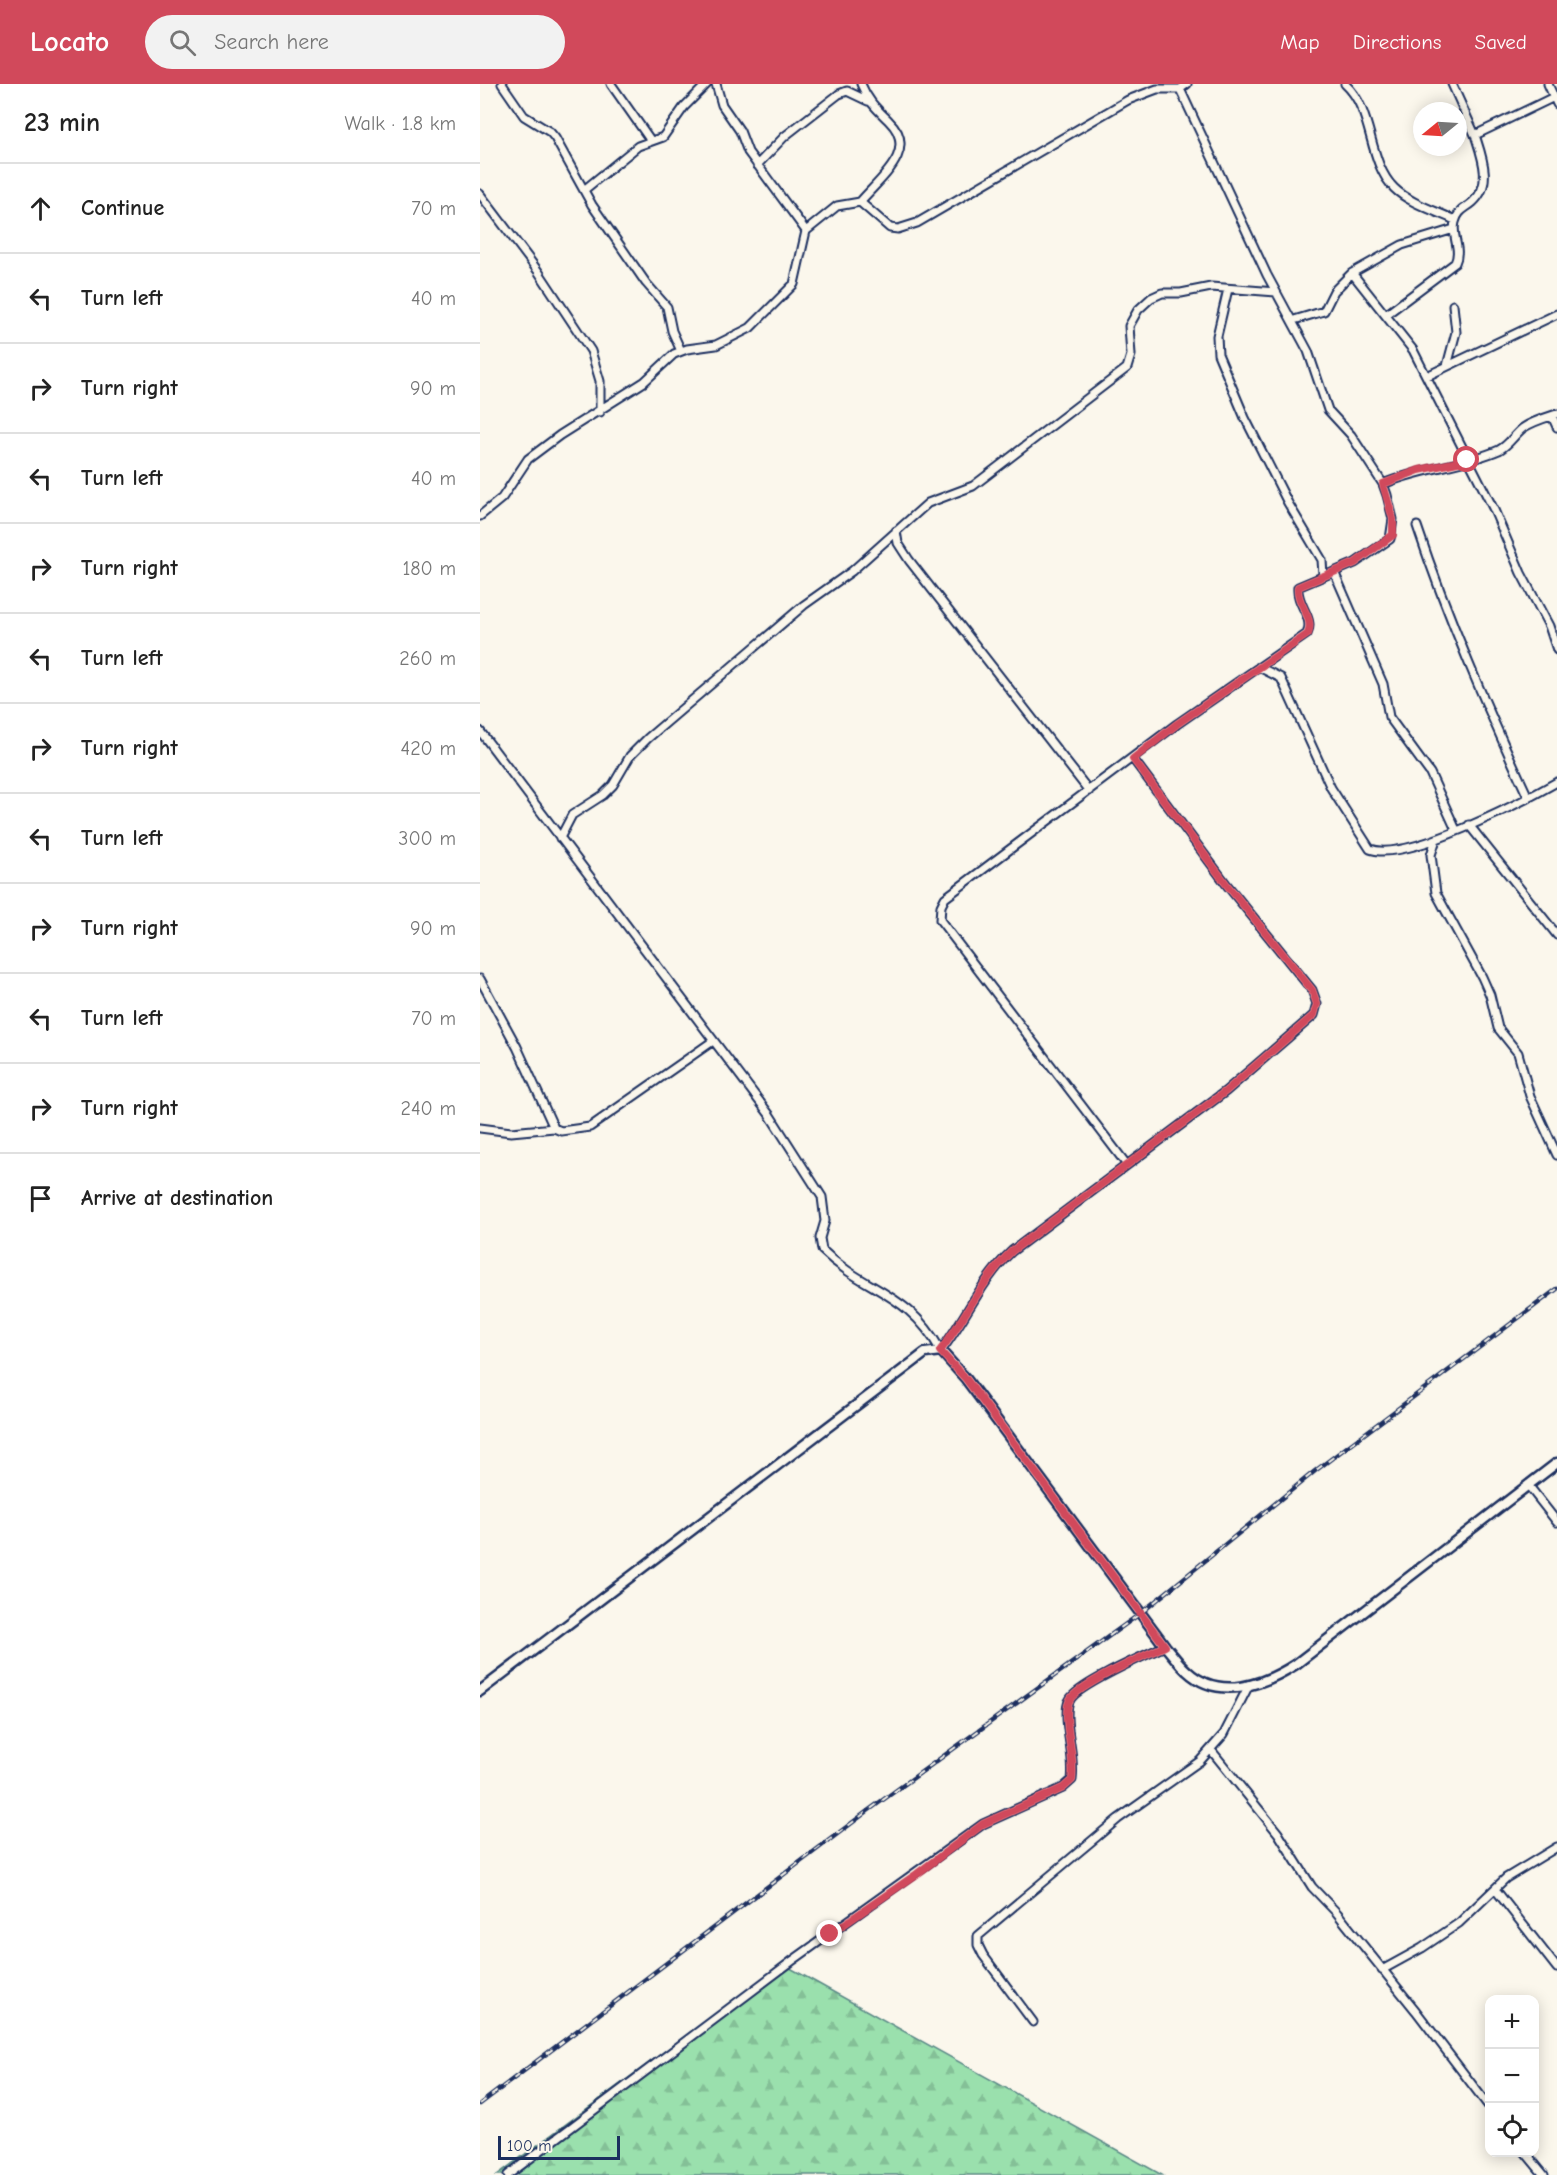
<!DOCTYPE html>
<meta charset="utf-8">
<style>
body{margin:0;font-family:"Comic Neue",sans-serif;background:#f2f2f2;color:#222}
.controls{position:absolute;right:18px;bottom:18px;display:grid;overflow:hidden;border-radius:12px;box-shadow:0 3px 15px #0003}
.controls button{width:54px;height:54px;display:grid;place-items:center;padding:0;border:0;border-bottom:2px solid #e0e0e0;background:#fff;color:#222;font:30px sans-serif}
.compass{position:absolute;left:933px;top:18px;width:54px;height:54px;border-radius:50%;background:#fff;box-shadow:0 3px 15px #0003;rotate:252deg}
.scale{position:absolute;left:18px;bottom:15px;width:122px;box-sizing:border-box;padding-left:6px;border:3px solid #1b2f5e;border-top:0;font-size:16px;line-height:21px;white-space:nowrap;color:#1b2f5e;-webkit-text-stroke:4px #fbf7ec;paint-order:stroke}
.stop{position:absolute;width:18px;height:18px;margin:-14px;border:4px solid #d1495b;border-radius:50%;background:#fff}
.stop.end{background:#d1495b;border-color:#fff;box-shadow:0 2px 6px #0008}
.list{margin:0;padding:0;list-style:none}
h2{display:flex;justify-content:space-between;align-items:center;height:78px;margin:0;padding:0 24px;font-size:26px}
h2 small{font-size:20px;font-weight:400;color:#767676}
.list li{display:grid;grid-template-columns:39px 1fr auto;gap:18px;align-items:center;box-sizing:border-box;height:90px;padding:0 24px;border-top:2px solid #e0e0e0}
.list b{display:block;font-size:22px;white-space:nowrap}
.list em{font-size:20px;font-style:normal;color:#767676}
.icon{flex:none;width:33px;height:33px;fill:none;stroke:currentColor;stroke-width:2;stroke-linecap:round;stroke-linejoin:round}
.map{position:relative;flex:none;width:1077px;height:2091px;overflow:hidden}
header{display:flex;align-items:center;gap:36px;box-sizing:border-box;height:84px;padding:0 30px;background:#d1495b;color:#fff}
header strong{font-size:28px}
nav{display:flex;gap:33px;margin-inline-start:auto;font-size:21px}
.search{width:420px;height:54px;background:#f2f2f2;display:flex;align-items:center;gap:15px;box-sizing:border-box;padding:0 21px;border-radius:33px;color:#767676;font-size:22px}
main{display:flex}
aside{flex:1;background:#fff}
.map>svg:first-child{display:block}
.forest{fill:url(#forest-firs);stroke:#5a8886;stroke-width:1.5}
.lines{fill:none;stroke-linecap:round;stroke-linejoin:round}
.minor-casing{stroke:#1b2f5e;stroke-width:11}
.tertiary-casing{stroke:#1b2f5e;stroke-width:13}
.minor{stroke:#fbf7ec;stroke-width:7}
.tertiary{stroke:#fbf7ec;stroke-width:8}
.rail-casing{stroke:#1b2f5e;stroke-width:4.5}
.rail{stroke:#fbf7ec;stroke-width:2;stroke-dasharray:7;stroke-linecap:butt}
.route{stroke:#d1495b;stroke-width:8}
</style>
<header>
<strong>Locato</strong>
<div class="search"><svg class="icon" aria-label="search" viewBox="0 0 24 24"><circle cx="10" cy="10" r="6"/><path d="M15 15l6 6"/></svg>Search here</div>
<nav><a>Map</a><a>Directions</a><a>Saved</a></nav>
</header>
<main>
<aside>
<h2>23 min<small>Walk · 1.8 km</small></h2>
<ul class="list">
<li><svg class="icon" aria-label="ahead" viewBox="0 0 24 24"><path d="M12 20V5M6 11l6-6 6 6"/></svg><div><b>Continue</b></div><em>70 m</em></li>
<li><svg class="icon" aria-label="left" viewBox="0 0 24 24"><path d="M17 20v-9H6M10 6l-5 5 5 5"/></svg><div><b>Turn left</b></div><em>40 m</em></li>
<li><svg class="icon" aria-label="right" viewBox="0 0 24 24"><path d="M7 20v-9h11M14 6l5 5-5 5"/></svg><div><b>Turn right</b></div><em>90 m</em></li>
<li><svg class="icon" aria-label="left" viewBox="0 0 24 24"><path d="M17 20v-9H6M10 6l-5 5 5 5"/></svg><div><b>Turn left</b></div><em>40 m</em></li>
<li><svg class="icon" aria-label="right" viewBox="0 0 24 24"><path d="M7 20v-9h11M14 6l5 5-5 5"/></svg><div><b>Turn right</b></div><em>180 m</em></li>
<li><svg class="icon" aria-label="left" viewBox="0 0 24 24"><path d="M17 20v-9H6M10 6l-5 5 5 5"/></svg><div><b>Turn left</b></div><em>260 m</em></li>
<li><svg class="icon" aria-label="right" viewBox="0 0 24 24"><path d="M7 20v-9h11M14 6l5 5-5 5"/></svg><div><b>Turn right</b></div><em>420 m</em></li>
<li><svg class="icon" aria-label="left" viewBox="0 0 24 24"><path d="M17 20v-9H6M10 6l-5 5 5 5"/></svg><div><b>Turn left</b></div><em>300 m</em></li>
<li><svg class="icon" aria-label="right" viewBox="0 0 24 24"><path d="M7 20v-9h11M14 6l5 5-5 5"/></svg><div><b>Turn right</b></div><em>90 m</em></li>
<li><svg class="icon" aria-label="left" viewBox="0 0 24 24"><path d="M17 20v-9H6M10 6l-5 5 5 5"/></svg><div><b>Turn left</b></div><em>70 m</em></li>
<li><svg class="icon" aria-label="right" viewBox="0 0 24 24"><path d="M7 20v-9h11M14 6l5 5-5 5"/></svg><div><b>Turn right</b></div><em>240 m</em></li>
<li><svg class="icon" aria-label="arrive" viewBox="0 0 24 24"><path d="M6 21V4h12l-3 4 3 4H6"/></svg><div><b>Arrive at destination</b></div></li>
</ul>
</aside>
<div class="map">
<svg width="1077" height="2091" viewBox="0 0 1077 2091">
<defs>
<pattern id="forest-firs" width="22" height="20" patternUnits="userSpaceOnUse" patternTransform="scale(1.5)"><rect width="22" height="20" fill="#9ae0ad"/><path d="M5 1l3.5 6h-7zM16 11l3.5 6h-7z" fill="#84c097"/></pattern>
</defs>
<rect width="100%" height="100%" fill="#fbf7ec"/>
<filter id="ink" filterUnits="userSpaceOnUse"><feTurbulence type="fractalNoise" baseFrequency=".0167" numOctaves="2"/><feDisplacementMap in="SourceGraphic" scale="12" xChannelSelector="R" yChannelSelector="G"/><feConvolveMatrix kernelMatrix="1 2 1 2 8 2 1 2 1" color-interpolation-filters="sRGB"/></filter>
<g filter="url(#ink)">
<path class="forest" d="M303 1880 682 2091H17Z"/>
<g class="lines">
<g class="minor-casing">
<path id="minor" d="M22 0 44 32 70 48 75 54 112 121 166 199 187 223 192 247 201 267
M131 0 171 57
M236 0 242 21 260 47 268 68 326 147
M865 0C894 26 887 77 914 104 929 119 956 127 975 136
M972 0 995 51
M1068 0 1077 20
M277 81 305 52 359 10 367 7 388 17
M104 106 158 62 183 53 204 23 227 0
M0 110 58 187 111 267 120 297V328
M380 118C398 96 440 67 409 37 396 24 388 17 381 0
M872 189 933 266 1014 426 1041 489 1069 542 1077 566
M748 205 737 252 738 270 765 334 808 419 842 476 843 491
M907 230 975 179C982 164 971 153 975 138 978 126 985 125 993 118 1013 100 1002 73 995 51L1074 13
M814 236 844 227 854 207 872 189 922 161 974 145
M967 282 976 248 973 221
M947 292 1077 230
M1072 332 1077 343
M903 400C941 384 982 382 1019 366 1029 361 1034 351 1043 344 1053 337 1065 334 1077 330
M0 432 22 414 48 375 80 351 164 298 194 270 207 265 236 261 270 244 314 200 326 147 357 122 380 118 410 144 418 145 437 139 648 16 677 5H700L707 0
M937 442C968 535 1007 624 1048 713
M416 447 418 459 429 476 609 707
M855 490 903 600 909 633 950 689 976 746
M779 583 801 594 851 704 890 765C926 779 1042 718 1077 698
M0 647 289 1030 342 1113 345 1137 340 1154 342 1166C385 1208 428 1207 461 1267 486 1234 501 1196 532 1167L746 1007 834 931 837 920 832 906 747 801 653 675
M989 741 1077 851
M80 754 92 731 123 711 133 701 150 672 168 654 324 521 372 487 448 419 493 402 647 284 651 271 649 242 658 226 671 214 682 209H701L731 203 796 208
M956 755 951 771 956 809 1002 893 1010 911 1018 944 1038 969 1050 1012 1077 1071
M0 895 37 963 74 1044
M0 1044 31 1048 74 1044 81 1047 110 1043 233 957
M647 1081 460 836 461 822 465 814 697 640 827 550C835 533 816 521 818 503L875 479 910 455 913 435 907 411 903 400 871 351 848 326 828 267 787 191 700 5
M1048 1401 1077 1438
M731 1666 798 1749 832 1803 857 1829 936 1927 1010 2024
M1015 1805 1077 1884
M902 1886 942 1864 979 1839 1026 1794 1077 1763
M553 1938 503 1871 498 1861V1852L638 1735 720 1677 744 1650 769 1601
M1045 2068 1064 2091
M28 2091 312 1877 503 1740 583 1704 592 1696C595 1674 587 1653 587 1632 587 1626 587 1619 591 1614 604 1598 664 1572 685 1562"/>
</g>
<g class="tertiary-casing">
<path id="tertiary" d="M0 1607 432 1279 445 1269 461 1267 486 1295 685 1562C692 1570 699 1580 707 1587 739 1617 784 1601 816 1580L1077 1379"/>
</g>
<use href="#minor" class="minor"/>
<use href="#tertiary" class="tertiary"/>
<g class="rail-casing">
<path id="rail" d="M0 2020 389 1726 661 1529 835 1387 1077 1205"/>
</g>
<use href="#rail" class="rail"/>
</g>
</g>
<g class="lines" filter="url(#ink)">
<path class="route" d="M350 1850 437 1790 503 1740 583 1704 592 1696C595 1674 587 1653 587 1632 587 1626 587 1619 591 1614 604 1598 664 1572 685 1562L486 1295 460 1267C486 1234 501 1196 532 1167L746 1007 834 931 837 920 832 906 747 801 653 675 697 640 828 550C835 532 816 521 818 503L875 479 913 451V435L903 400 939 386 987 376"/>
</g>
</svg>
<div class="controls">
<button>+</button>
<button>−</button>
<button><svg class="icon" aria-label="locate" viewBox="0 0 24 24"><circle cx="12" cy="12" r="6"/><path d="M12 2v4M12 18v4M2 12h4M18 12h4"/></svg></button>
</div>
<svg class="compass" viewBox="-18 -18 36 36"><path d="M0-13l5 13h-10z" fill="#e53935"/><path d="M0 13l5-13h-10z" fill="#767676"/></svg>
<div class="scale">100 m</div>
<div class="stop" style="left:987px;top:376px"></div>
<div class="stop end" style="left:350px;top:1850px"></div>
</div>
</main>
